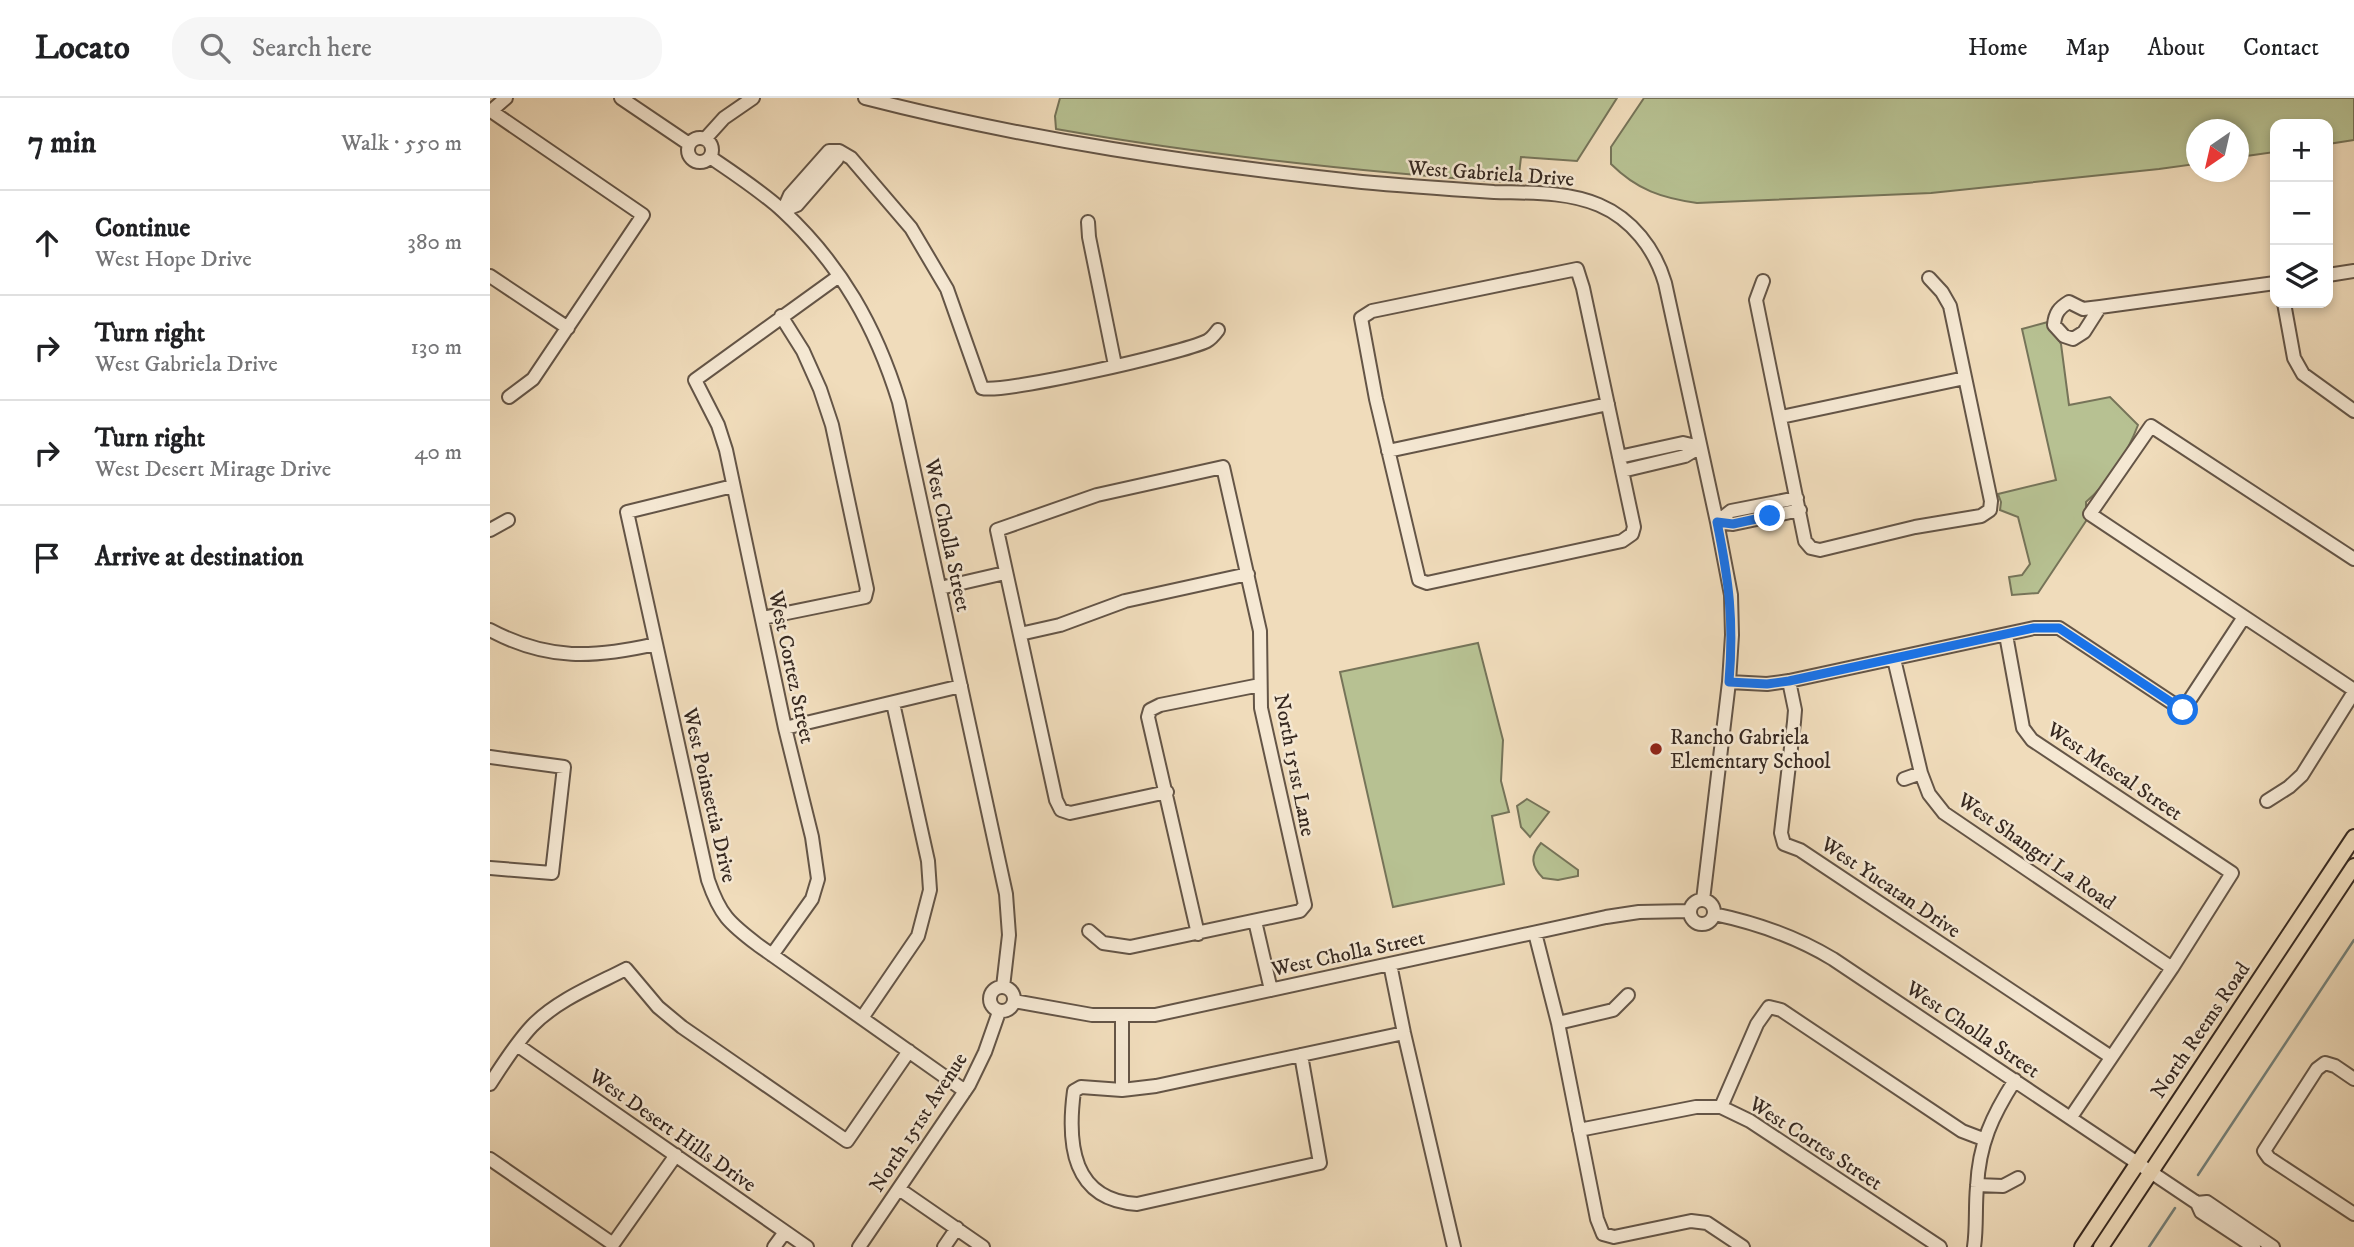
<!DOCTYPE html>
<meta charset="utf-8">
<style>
body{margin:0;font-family:"IM FELL DW Pica",serif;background:#f6f6f6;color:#202124}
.controls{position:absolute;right:21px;top:21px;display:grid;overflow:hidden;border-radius:14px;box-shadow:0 4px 10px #0003}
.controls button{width:63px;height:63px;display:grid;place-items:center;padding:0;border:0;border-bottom:2px solid #e0e0e0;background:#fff;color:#202124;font:35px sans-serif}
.compass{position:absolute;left:1696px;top:21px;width:63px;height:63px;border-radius:50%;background:#fff;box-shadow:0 4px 10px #0003;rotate:214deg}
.stop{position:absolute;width:21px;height:21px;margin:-16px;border:5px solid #1a73e8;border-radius:50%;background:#fff}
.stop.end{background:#1a73e8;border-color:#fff;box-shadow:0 2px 7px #0008}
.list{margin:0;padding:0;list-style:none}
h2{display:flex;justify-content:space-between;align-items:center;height:91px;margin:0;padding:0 28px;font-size:30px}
h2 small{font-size:23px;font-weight:400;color:#757577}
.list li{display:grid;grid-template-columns:46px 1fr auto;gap:21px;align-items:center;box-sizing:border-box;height:105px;padding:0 28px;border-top:2px solid #e0e0e0}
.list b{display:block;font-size:26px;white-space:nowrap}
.list p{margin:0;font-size:23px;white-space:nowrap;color:#757577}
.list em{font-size:23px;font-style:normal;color:#757577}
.icon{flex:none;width:38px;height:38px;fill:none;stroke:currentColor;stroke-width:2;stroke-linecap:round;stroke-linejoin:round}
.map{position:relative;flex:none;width:1864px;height:1149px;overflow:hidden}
header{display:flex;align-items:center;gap:42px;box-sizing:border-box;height:98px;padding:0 35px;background:#fff;border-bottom:2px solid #e0e0e0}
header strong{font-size:33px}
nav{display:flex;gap:38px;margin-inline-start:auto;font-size:24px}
.search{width:490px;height:63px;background:#f6f6f6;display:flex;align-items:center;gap:18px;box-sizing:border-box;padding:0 24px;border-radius:28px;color:#757577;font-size:26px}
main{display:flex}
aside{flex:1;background:#fff}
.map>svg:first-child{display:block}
.green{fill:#b7c192;stroke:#767459;stroke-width:2}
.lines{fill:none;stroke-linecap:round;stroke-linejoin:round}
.stream{stroke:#73807a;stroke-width:2.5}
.minor-casing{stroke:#645547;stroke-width:16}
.major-casing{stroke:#362820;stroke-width:18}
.minor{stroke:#f5e8d3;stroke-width:12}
.major{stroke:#f0dcbb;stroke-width:14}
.route{stroke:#1a73e8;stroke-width:9}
.poi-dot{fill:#8f2418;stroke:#f5e8d3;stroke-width:2.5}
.labels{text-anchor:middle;stroke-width:5;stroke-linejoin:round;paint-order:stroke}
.street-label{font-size:21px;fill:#362820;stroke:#f5e8d3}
.poi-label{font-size:21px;fill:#362820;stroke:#f5e8d3;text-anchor:start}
</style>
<header>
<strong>Locato</strong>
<div class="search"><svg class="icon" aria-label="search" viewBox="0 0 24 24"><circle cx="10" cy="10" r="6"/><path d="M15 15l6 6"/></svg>Search here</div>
<nav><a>Home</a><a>Map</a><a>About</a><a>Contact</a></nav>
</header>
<main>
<aside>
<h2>7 min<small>Walk · 550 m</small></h2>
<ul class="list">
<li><svg class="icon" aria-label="ahead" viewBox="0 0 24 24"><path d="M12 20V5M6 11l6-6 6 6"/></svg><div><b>Continue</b><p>West Hope Drive</p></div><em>380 m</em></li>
<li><svg class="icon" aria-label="right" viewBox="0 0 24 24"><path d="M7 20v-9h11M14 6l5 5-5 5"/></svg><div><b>Turn right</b><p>West Gabriela Drive</p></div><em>130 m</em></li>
<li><svg class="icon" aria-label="right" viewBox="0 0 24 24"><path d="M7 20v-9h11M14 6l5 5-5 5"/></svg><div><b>Turn right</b><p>West Desert Mirage Drive</p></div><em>40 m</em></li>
<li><svg class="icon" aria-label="arrive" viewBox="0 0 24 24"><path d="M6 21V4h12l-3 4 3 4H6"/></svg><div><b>Arrive at destination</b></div></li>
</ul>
</aside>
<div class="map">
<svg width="1864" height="1149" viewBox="0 0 1864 1149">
<rect width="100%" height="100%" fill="#f0dcbb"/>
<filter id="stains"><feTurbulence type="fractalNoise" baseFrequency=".00286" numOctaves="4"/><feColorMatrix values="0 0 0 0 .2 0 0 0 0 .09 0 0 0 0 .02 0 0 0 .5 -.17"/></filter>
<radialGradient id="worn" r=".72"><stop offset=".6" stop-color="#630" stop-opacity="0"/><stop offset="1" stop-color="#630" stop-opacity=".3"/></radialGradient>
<path class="green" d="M570 0H1127L1087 63 1031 59 1028 85C874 74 719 58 566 31L565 18Z
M1154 0H1864V42L1838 46V26H1785V54L1749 59 1748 32H1706V66L1669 71 1441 95 1207 105C1172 100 1147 92 1121 66V49Z
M1558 224 1571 246 1579 307 1620 299 1648 327C1638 354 1618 385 1596 404V423L1548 495 1522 497 1519 479 1532 477 1540 466 1528 419 1510 412 1511 404 1508 396 1566 382 1532 231Z
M988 545 1013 642 1011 683 1019 714 1002 718 1014 786 903 809 850 574Z
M1037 701 1059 714 1040 739 1031 729 1027 708Z
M1051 745 1088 772V778L1068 782 1053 780C1041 768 1040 758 1051 745Z"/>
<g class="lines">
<path class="stream" d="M1708 1077 1864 842
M1659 1149 1685 1110"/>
<g class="minor-casing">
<path id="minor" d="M131 0 199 46
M375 0C538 42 705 66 872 84 916 88 960 91 1004 94 1039 95 1076 93 1109 107 1142 121 1165 151 1175 185L1227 424 1241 497 1242 537 1239 584 1213 802
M1 13 153 117 43 281 19 299
M1 13 16 0
M198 52a12 12 0 1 1 24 0a12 12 0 1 1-24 0Z
M215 41 234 20 263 0
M349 53 361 60 421 130 457 191 492 290C512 296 693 255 717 243 721 241 725 236 728 232
M220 59C245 76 271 93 293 113 351 167 386 229 409 304L516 796 519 837 513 889
M293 113 300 97 339 53H349
M293 113 307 107 347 61 349 53
M598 124 599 139 625 267
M1087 171 1093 190 1144 429 1142 436 1132 443 937 485 929 482 886 301 871 220 882 213Z
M1838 177 1864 173
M0 178 78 230
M1273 183 1266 202 1315 443 1321 450 1330 452 1425 429 1491 418 1500 412 1501 403 1460 208 1452 194 1439 180
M1794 205 1804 260 1813 276 1864 313
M1610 209 1594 234 1583 241 1574 238 1564 227C1565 215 1569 210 1579 204L1593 211 1610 209 1785 185
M1291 319 1475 280
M898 353 1118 306
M1129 359 1193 345 1210 349
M1132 373 1195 358 1210 349
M243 388 137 414 218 782C230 817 239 825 268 847L475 993
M1227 424 1241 413 1307 400
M1227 424 1243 426 1310 412
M0 432 18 422
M1864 461 1661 328 1600 416 1864 592
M450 490 515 475
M272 520 375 499 377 491 342 327 330 291 313 253 291 218
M0 532C58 563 104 560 166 546
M530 536 570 527 635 503 758 476
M1516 537 1533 630 1542 642 1742 775 1682 870 1581 1019
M1404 561 1431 675 1439 696 1454 715 1682 870
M1299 583 1305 612 1304 624 1291 735 1294 746 1310 752 1621 959
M1239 584 1277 586 1299 583 1544 530H1569L1693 612 1754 519
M295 630 471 588
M0 659 74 669 62 775 0 770
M1414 681 1431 675
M1777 703 1799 689 1812 677 1864 594
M1200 814a12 12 0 1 1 24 0a12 12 0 1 1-24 0Z
M1224 816C1267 825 1305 838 1343 861L1707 1105 1711 1114 1764 1149
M765 823 781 892
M599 833 613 845 640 849 810 813 815 807 771 610 770 533 733 369 607 397 507 432 566 702 571 712 580 715 677 694
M1045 835 1068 925 1107 1121 1113 1136 1124 1139 1201 1123 1217 1125 1253 1149
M708 836 658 619 660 612 670 607 770 587
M282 857 322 801 328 781 322 739 295 630 236 352 228 327 205 282 349 178
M900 866 914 935 964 1149
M500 901a12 12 0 1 1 24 0a12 12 0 1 1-24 0Z
M524 903 602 917H665L1116 819 1149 814 1199 813
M372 920 428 838 440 792 438 763 403 605
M1068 925 1123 912 1138 897
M27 947 317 1149
M811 957 830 1065 647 1106C582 1102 577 1046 584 993L591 989 632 992 666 988 914 935
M1864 981 1845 968 1835 965 1827 971 1774 1053 1779 1060 1864 1116
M0 986C13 966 26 945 42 928 67 902 105 887 136 871L168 909 192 929 357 1043 419 953
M632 992V918
M1231 1009 1267 926 1279 909 1291 912 1472 1033 1493 1041
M1089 1032 1206 1009H1231L1260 1023 1450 1149
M0 1061 123 1146 186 1057
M1487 1087 1513 1088 1528 1080
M409 1091 493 1149
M1707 1105 1717 1104 1783 1149
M284 1149 295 1134
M369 1149 479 987 495 954 509 914
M454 1149 467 1130
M1484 1149C1487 1129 1485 1109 1487 1089 1489 1046 1502 1018 1525 982"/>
</g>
<g class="major-casing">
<path id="major" d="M1592 1149 1864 739
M1611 1149 1864 768"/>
</g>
<use href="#minor" class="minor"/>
<use href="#major" class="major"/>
</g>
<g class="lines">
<path class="route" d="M1280 418 1243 426 1227 424C1239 483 1244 523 1239 584L1277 586 1299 583 1544 530H1569L1693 612"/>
</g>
<circle class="poi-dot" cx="1166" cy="651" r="7"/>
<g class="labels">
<g class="street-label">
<text transform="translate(1001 75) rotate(4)" y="7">West Gabriela Drive</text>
<text transform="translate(458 437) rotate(78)" y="7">West Cholla Street</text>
<text transform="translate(302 569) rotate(78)" y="7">West Cortez Street</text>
<text transform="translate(805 667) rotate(79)" y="7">North 151st Lane</text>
<text transform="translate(1625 673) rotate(34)" y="7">West Mescal Street</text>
<text transform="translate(220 697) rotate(77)" y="7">West Poinsettia Drive</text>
<text transform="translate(1547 753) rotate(35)" y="7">West Shangri La Road</text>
<text transform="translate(1401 789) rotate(34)" y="7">West Yucatan Drive</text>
<text transform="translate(858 855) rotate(-12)" y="7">West Cholla Street</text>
<text transform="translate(1483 931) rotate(34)" y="7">West Cholla Street</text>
<text transform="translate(1710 932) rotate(-56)" y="7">North Reems Road</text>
<text transform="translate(428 1024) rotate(-57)" y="7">North 151st Avenue</text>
<text transform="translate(183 1032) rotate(35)" y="7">West Desert Hills Drive</text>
<text transform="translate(1326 1045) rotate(33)" y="7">West Cortes Street</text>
</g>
<g class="poi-label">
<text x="1180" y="646">Rancho Gabriela<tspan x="1180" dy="24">Elementary School</tspan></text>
</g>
</g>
<rect width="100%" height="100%" filter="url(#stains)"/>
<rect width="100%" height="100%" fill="url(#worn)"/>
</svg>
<div class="controls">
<button>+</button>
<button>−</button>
<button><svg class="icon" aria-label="layers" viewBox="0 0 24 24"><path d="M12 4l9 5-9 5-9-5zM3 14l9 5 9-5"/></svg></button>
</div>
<svg class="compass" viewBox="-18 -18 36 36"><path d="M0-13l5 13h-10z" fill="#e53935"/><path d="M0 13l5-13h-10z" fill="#757577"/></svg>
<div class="stop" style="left:1693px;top:612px"></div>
<div class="stop end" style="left:1280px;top:418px"></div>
</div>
</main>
